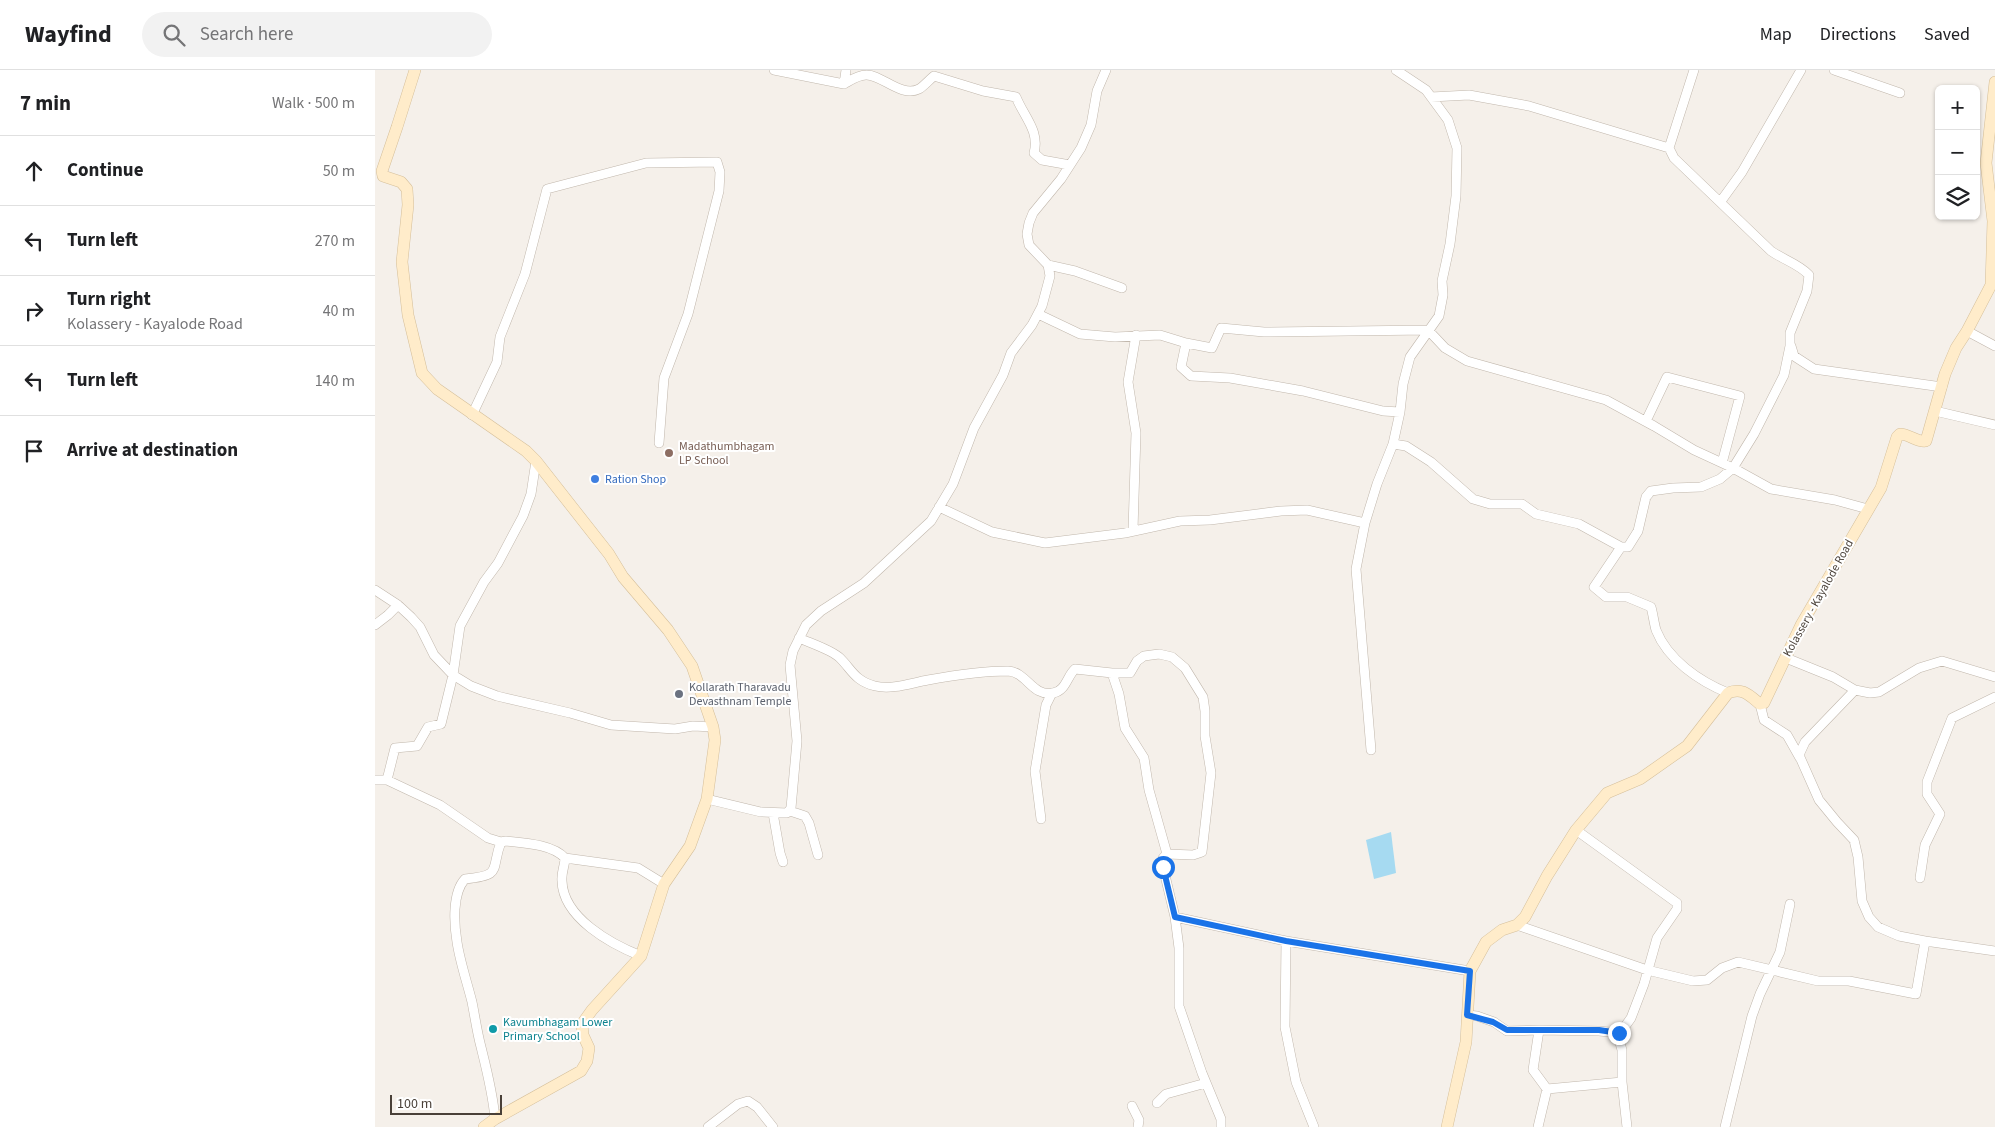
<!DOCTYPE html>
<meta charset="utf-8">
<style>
body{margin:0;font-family:"Source Sans 3",sans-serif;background:#f2f2f2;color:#202124}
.controls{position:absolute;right:15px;top:15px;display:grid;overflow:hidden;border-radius:8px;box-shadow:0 1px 4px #0004}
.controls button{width:45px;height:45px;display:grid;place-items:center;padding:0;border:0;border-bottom:1px solid #e0e0e0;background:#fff;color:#202124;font:25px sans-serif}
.scale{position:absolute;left:15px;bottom:12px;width:112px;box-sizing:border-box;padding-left:5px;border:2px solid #494038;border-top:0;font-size:14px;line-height:18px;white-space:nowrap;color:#494038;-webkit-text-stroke:4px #fff;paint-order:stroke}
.stop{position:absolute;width:15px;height:15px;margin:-11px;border:4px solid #1a73e8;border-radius:50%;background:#fff}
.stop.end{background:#1a73e8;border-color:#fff;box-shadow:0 1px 5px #0008}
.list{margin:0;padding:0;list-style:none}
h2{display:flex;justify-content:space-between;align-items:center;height:65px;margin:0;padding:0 20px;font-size:21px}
h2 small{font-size:16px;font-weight:400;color:#757577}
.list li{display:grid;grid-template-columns:32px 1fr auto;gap:15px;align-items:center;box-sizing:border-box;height:70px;padding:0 20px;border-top:1px solid #e0e0e0}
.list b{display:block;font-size:19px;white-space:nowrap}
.list p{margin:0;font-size:16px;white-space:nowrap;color:#757577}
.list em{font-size:16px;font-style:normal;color:#757577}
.icon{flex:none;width:28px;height:28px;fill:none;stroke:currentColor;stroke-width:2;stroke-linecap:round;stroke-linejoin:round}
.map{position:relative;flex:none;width:1620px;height:1057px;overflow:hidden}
header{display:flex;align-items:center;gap:30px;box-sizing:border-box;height:70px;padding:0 25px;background:#fff;border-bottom:1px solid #e0e0e0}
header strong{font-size:24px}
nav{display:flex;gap:28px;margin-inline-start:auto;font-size:18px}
.search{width:350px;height:45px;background:#f2f2f2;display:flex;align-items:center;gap:12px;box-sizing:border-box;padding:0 18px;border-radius:28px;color:#757577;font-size:19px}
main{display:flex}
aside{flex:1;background:#fff}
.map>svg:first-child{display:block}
.water{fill:#a6daf1}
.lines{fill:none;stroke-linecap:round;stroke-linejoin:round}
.street-casing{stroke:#c1b7ac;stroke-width:10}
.secondary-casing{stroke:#d5bf9a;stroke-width:12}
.street{stroke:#fff;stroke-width:9}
.secondary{stroke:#ffecca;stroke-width:11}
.route{stroke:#1a73e8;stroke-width:6}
.education-dot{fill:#8d6e63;stroke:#fff;stroke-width:2}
.shop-dot{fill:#3f7fe0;stroke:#fff;stroke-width:2}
.worship-dot{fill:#6b7280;stroke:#fff;stroke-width:2}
.culture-dot{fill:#0f9aa8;stroke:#fff;stroke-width:2}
.labels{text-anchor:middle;stroke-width:4;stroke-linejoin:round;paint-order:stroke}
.education-label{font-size:12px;fill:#785e54;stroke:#fff;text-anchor:start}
.shop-label{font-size:12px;fill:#366cbe;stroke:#fff;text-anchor:start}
.street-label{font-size:12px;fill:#494038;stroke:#fff}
.worship-label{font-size:12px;fill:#5b616d;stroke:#fff;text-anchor:start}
.culture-label{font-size:12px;fill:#0d838f;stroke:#fff;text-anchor:start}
</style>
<header>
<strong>Wayfind</strong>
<div class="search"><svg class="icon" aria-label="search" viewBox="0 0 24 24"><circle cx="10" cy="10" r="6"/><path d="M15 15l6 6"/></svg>Search here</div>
<nav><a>Map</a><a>Directions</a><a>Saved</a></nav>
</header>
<main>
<aside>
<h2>7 min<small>Walk · 500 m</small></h2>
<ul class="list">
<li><svg class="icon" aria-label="ahead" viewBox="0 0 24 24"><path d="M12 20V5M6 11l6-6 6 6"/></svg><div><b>Continue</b></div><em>50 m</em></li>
<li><svg class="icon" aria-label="left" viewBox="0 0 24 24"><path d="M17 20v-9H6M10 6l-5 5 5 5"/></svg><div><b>Turn left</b></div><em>270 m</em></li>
<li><svg class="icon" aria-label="right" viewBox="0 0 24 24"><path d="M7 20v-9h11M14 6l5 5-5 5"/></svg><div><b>Turn right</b><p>Kolassery - Kayalode Road</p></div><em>40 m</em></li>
<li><svg class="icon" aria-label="left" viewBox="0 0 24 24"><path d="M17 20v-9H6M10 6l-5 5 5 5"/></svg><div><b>Turn left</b></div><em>140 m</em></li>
<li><svg class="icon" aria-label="arrive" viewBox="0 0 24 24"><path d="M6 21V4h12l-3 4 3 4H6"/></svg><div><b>Arrive at destination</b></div></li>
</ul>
</aside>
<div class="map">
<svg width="1620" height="1057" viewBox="0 0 1620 1057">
<rect width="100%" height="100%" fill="#f5f0ea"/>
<path class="water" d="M1016 762 1021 803 999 809 991 770Z"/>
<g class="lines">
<g class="street-casing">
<path id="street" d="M399 0 469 14C476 10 483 5 491 5 506 4 526 28 544 19 549 16 554 10 559 6L608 21 641 27C649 47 665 61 659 83L667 90 695 95
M1459 0 1525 23
M469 14 471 0
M1294 78 1319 0
M1346 131 1367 102 1426 0
M673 195 700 201 747 218
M663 244 705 264 740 267 785 265 811 273
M1592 261 1620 276
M1416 276 1419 286 1439 299 1567 317
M1560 341 1620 355
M1025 342 1008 341 928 321 855 308 816 306 806 297 811 273 837 278 846 258 889 262 1053 260 1070 278 1092 291 1231 330 1279 356 1319 380 1358 398 1396 419 1460 430 1493 439
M97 345 122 292 125 267 150 204 172 119 271 93 342 92 345 102 344 121 313 244 289 308 284 373
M1271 351 1292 307 1365 326 1347 393
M1018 374 1031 376 1056 392 1098 429 1115 434H1147L1161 444 1204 454 1246 477H1253L1263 461 1271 427 1276 421 1298 418 1326 417 1345 409 1358 398 1379 364 1409 305 1415 276V263L1432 221 1434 205C1424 194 1409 190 1396 181L1299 88 1294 78 1154 36 1094 25 1056 27
M564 437 617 462 670 473 750 463 805 451 835 450 906 441 932 440 990 453
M758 460 761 363 753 312 761 265
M1246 477 1219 517 1231 527H1252L1276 537C1278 544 1279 553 1281 560 1293 590 1324 611 1353 623
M0 520 23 535 36 547 45 557 59 585 78 605 96 616 122 626 195 643 236 655 300 659 318 656 338 657
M0 555 13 545 23 535
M424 568C435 573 457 580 465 588 477 600 480 611 500 616 517 620 536 613 553 610 575 606 610 601 633 601 652 602 657 627 678 623 691 621 692 606 700 599L737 603H755L762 591 769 586 784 584 797 587 810 598 828 627 830 641V666L836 703 827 782 818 785 792 784 788 788V797L800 847 911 871 1095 901
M1411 588 1458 607 1480 620 1495 623 1504 622 1544 598 1567 591 1620 607
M737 603 744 624 750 658 769 688 774 720 792 784
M1480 620 1430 672 1424 685 1444 730 1462 752 1479 770 1483 787 1487 831 1494 847 1503 857 1524 866 1550 871
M1385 634 1389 650 1412 665 1425 688
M996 680 981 499 990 453 1002 414 1018 374 1025 342 1028 314 1035 287 1064 246 1068 225 1067 211 1075 174 1081 126 1082 78 1073 50 1051 20 1021 0
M0 710H12L65 735 113 768 126 772
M12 710 20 678 42 676 53 657 66 654 78 605 85 556 109 512 123 493 148 446 156 424 161 391
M332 729 386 742 412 743 416 738 422 671 415 595 418 581 431 555 446 541 489 513 556 451 578 414 599 358 628 305 636 283 657 255 667 236 675 206 673 195 654 175 652 164 654 153 658 143 686 109 706 78 716 55 722 21 731 0
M415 741 430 746 434 753 443 785
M398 743 405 783 408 792
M666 749 660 701 671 635 677 623
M1201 760 1302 833V839L1282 868 1269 914 1256 948 1243 966 1247 980V1012L1252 1057
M190 788 263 798 289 814
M1545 808 1550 775 1565 744 1552 724V712L1577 648 1620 627
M800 847 804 878V936L827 1003 846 1049V1057
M1142 855 1272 900 1318 911 1332 910 1347 898 1363 892 1443 911H1474L1541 924 1550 871 1620 881
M911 871 910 957 921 1012 939 1057
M1092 945 1102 946 1119 952 1132 961 1164 960
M1172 1019 1158 1000 1164 960 1224 961 1244 963
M782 1033 791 1024 831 1013
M757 1036 764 1050 763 1057
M120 1049C118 1024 112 1001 106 977 102 962 100 947 97 932 92 912 85 892 82 872 79 854 77 823 90 809 129 805 115 800 126 772L131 771C149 773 177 774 190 788 190 795 186 803 187 811 188 848 236 874 266 886
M333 1057 363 1034 373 1031 382 1037 398 1057
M1163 1057 1172 1019 1247 1012
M1350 1057 1377 946 1385 924 1405 882 1415 834"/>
</g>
<g class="secondary-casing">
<path id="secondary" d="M40 0 22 57 7 101 8 106 26 112 32 119 33 135 27 192 33 245 47 303 62 319 151 381 161 391 234 484 248 507 293 560 317 596 338 657 340 670 332 729 315 776 289 814 266 886 217 940 207 954 208 965 214 978 212 991 206 1001 120 1049 109 1057
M1072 1057 1091 972 1095 901 1111 872 1127 860 1142 855 1150 847 1172 806 1201 760 1232 723 1265 709 1312 676 1353 623C1367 617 1374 625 1385 634L1389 633 1426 555 1506 418 1522 367 1525 364C1534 364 1543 373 1551 371L1570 304 1581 278 1592 261 1616 215 1618 151 1611 93 1620 12"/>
</g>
<use href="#street" class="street"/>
<use href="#secondary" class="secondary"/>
</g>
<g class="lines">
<path class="route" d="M788 797 800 847 911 871 1095 901 1092 945 1118 952 1132 960H1224L1244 963"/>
</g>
<circle class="education-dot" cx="294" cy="383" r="5"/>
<circle class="shop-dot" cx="220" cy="409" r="5"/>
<circle class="worship-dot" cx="304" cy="624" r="5"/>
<circle class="culture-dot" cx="118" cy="959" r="5"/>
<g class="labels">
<g class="education-label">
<text x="304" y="380">Madathumbhagam<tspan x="304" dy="14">LP School</tspan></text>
</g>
<g class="shop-label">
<text x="230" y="413">Ration Shop</text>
</g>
<g class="street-label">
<text transform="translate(1443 528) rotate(-61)" y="4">Kolassery - Kayalode Road</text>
</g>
<g class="worship-label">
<text x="314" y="621">Kollarath Tharavadu<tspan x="314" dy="14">Devasthnam Temple</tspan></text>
</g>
<g class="culture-label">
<text x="128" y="956">Kavumbhagam Lower<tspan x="128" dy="14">Primary School</tspan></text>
</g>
</g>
</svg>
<div class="controls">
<button>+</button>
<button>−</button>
<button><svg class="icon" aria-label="layers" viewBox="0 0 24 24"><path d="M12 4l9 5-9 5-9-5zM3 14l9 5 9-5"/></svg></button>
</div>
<div class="scale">100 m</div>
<div class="stop" style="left:788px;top:797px"></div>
<div class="stop end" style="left:1244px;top:963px"></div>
</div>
</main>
